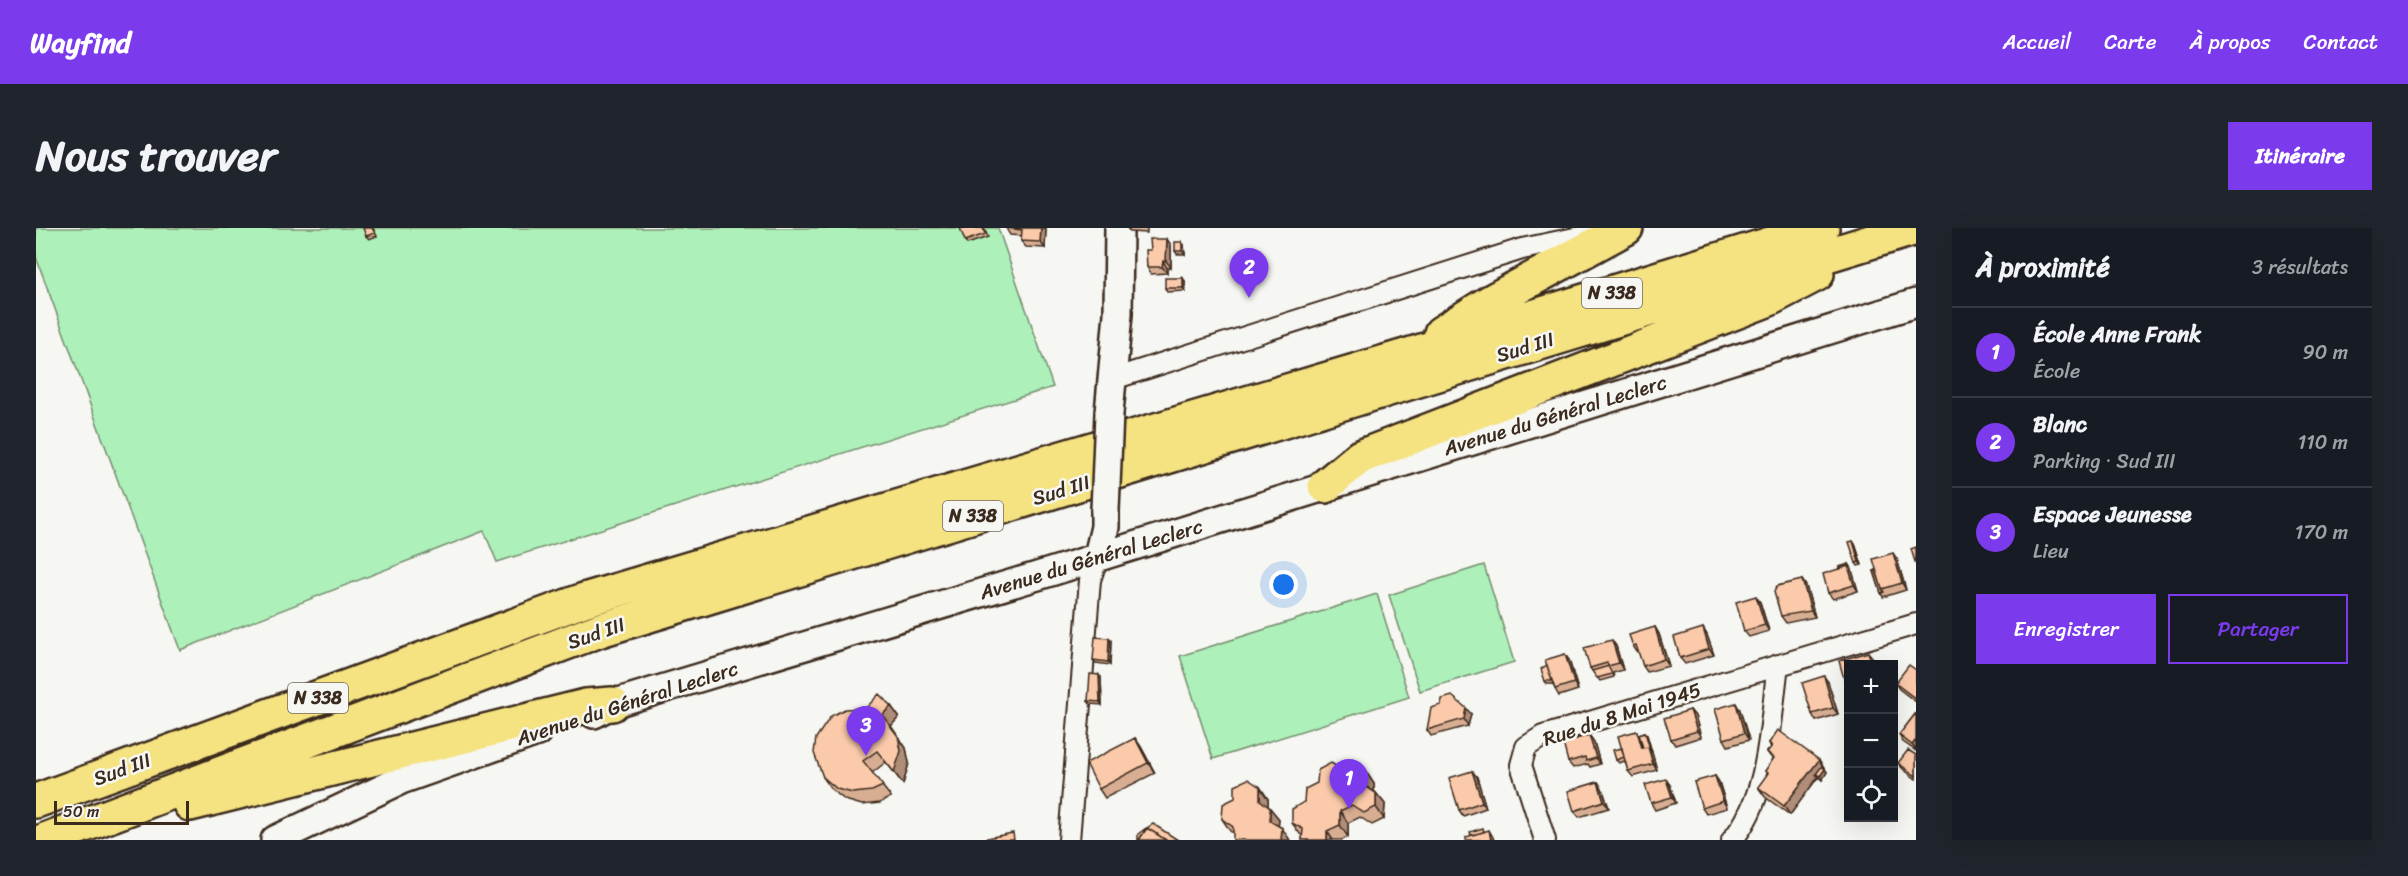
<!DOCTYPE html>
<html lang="fr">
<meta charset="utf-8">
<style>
body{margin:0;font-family:Sriracha,sans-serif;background:#20242c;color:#f1f3f6}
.controls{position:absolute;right:18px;bottom:18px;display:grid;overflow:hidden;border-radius:0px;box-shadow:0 6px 24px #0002}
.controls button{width:54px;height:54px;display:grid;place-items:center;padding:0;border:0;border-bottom:2px solid #363941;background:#171b24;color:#f1f3f6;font:30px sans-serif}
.scale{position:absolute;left:18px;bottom:15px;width:135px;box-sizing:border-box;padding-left:6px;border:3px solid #3b2a1e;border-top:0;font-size:16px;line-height:21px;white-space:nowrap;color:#3b2a1e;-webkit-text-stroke:4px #f6f6f2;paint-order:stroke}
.you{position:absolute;left:1248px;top:357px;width:21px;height:21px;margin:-15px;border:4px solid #fff;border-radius:50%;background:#1a73e8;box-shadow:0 0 0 9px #1a73e833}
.badge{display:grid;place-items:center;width:39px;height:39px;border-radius:50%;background:#7c3aed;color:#fff;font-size:20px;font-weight:700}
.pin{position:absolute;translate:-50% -50px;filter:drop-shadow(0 2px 3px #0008)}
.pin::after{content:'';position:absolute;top:32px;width:21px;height:18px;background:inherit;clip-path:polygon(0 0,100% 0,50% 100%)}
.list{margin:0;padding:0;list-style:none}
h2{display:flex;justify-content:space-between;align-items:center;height:78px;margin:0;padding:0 24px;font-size:26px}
h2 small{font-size:20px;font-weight:400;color:#9ea1a6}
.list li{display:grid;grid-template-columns:39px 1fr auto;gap:18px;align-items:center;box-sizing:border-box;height:90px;padding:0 24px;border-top:2px solid #363941}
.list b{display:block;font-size:22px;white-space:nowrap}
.list p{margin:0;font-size:20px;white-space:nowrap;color:#9ea1a6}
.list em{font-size:20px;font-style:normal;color:#9ea1a6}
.actions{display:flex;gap:12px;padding:18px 24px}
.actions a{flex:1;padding:14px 0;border:2px solid #7c3aed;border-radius:0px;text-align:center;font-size:21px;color:#7c3aed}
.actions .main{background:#7c3aed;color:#fff}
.icon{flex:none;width:33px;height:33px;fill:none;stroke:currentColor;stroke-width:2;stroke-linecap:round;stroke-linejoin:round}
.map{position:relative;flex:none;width:1880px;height:612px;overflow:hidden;border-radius:0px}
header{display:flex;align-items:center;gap:36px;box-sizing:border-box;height:84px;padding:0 30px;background:#7c3aed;color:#fff}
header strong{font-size:28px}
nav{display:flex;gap:33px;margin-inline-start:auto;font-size:21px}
.intro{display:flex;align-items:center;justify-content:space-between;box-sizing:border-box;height:144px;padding:0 36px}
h1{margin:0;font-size:42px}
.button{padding:15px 27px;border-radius:0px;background:#7c3aed;color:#fff;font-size:21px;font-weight:700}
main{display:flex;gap:36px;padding:0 36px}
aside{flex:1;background:#171b24;border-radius:0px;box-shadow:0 6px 24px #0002}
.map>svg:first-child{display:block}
.green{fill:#adf0ba;stroke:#748d6c;stroke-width:1.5}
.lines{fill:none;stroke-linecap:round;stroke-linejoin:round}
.street-casing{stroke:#3b2a1e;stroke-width:24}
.secondary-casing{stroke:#3b2a1e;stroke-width:32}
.highway-casing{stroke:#3b2a1e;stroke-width:38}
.street{stroke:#f6f6f2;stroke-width:20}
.secondary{stroke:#f6f6f2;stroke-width:27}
.highway{stroke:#f5e382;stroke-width:33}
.secondary-bridge-casing{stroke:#3b2a1e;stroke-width:32;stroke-linecap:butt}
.secondary-bridge{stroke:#f6f6f2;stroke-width:27}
.wall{fill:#d8ae93;stroke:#3b2a1e;stroke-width:1.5}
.shaded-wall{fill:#b08d78;stroke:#3b2a1e;stroke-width:1.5}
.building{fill:#fbcaab;stroke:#3b2a1e;stroke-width:1.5}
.labels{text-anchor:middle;stroke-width:5;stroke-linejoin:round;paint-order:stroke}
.shield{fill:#f6f6f2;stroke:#73675e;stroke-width:1.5}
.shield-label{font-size:18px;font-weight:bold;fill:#3b2a1e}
.street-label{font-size:20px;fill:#3b2a1e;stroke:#f6f6f2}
</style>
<header>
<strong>Wayfind</strong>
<nav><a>Accueil</a><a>Carte</a><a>À propos</a><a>Contact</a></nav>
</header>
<div class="intro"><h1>Nous trouver</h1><a class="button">Itinéraire</a></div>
<main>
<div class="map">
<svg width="1880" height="612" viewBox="0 0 1880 612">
<rect width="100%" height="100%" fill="#f6f6f2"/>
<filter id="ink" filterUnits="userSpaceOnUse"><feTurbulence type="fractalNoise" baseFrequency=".0167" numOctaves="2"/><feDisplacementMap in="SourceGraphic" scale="12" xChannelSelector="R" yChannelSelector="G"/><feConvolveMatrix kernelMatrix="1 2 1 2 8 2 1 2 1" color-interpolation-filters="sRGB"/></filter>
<g filter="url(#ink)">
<path class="green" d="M0 0H962L1017 159 461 334 448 303 144 422 0 29Z
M1448 337 1478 434 1384 463 1353 367Z
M1341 366 1373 469 1177 531 1144 428Z"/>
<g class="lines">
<g class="street-casing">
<path id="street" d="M1077 151 1486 21 1563 5
M1033 612 1054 352 1062 328
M1509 612 1485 537 1490 519 1507 508 1880 396
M1696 612C1734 568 1734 494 1742 437"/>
</g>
<g class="secondary-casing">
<path id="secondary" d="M1073 185 1082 86 1083 0
M1062 328 1069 299V282
M558 486 576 476 1008 346 1880 75
M239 612 365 552 501 504"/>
</g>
<g class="highway-casing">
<path id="highway" d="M1405 105 1454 74 1590 0
M1289 258 1324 229 1733 71 1781 46
M0 573 548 372 1366 129 1786 0
M154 576 550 478 576 476
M9 612 564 402 1880 0"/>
</g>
<use href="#street" class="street"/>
<use href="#secondary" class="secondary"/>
<use href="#highway" class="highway"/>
<g class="secondary-bridge-casing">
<path id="secondary-bridge" d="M1069 282 1073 185"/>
</g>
<use href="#secondary-bridge" class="secondary-bridge"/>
</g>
<path class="wall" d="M337 0 341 8 333 11 330 8Z
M948 0 952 9 931 16 929 13Z
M970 0H1010L1009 20 990 19 985 13 986 8 974 7Z
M1091 0H1111V5L1094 4Z
M1135 17V39L1131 40V45L1115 46 1111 39 1115 22Z
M1148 17 1149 26H1141L1139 23Z
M1149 53V63L1131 64 1129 60Z
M1819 316 1826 337 1822 338 1820 335Z
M1861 331 1870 362 1847 369 1845 365 1838 343Z
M1813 336 1815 339 1822 363 1797 371 1792 365 1804 341Z
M1766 352 1770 358 1779 389 1750 395 1745 388Z
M1724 374 1733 403 1713 409 1708 403Z
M1619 399 1623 406 1633 438 1611 444 1607 438 1603 424H1601L1597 418Z
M1667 400 1671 407 1678 427 1649 436 1644 430Z
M1075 413 1074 437 1060 435 1057 432Z
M1580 418 1587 442 1577 445 1578 449 1564 453 1554 440Z
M1533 432 1542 462 1523 468 1519 461 1517 456H1511L1509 453Z
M1880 442V474L1863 461 1859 455Z
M1065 450 1066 477 1054 476 1052 473Z
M1792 454 1802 486 1780 493 1776 486Z
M855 478 863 489 855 498 870 520 873 535 867 556 850 534 836 545 855 569 844 575 826 577 809 572 795 561 787 549 830 480Z
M1654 482 1659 488 1665 509 1639 517 1635 511Z
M1704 482 1713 512 1692 518 1688 511Z
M1880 485V523L1867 514 1863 507Z
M1435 486 1432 498 1395 508 1391 502Z
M1609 504 1611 507 1621 542 1597 549 1592 543 1589 533 1583 535 1580 532 1586 520 1603 506Z
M1553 507 1558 514 1564 536 1554 539 1552 536 1537 540 1532 534Z
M1099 510 1105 519 1119 545 1069 570 1063 561Z
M1733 515 1783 532 1791 544 1786 552 1782 549 1754 587 1729 569 1722 559 1732 547 1729 543 1737 532 1731 524 1735 520Z
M1880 527V551L1867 541 1862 535Z
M1306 542 1330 544 1338 556V563L1340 565 1349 576 1348 591 1336 597 1324 589 1312 595V609L1306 612H1266L1267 608 1264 606 1256 595 1268 574Z
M1436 543 1441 549 1450 580 1427 588 1423 582Z
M1679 548 1683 554 1691 580 1670 586 1666 580Z
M1562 554 1566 560 1573 580 1543 589 1538 583 1545 559Z
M1634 557 1640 575 1619 582 1615 575Z
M1224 559 1232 571V578L1243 591 1242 598 1197 605 1194 603 1186 591Z"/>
<path class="shaded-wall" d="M1005 0H1010L1009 20 1004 14Z
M1131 11 1135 17V39L1130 33Z
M1146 14 1148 17 1149 26 1146 23Z
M1127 33 1131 40V45L1126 39Z
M1147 50 1149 53V63L1147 60Z
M1817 313 1819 316 1826 337 1823 334Z
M1857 325 1861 331 1870 362 1866 355Z
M1813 336 1815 339 1822 363 1818 357 1812 338Z
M1766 352 1770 358 1779 389 1775 383Z
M1720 368 1724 374 1733 403 1729 397Z
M1619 399 1623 406 1633 438 1628 431Z
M1667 400 1671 407 1678 427 1673 421Z
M1073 410 1075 413 1074 437 1072 434Z
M1576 412 1580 418 1587 442 1583 435Z
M1832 424 1837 430 1839 436H1836Z
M1529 426 1533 432 1542 462 1538 455Z
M1063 447 1065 450 1066 477 1064 474Z
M1788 448 1792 454 1802 486 1797 480Z
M1700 475 1704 482 1713 512 1708 505Z
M855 478 863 489 854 499 846 487Z
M1430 480 1435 486 1432 498 1428 491Z
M1654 482 1659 488 1665 509 1661 503Z
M1609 504 1611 507 1616 524 1614 521Z
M1553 507 1558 514 1564 536 1560 530Z
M862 508 870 520 873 535 867 556 858 544Z
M1099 510 1105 519 1119 545 1112 535Z
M1880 512V522L1876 517Z
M1612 519 1616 525 1621 542 1617 536Z
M1783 532 1789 541 1780 546 1782 549 1754 587 1748 578Z
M1789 541 1791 544 1786 552 1784 548Z
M1436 543 1441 549 1450 580 1446 574Z
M1330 544 1338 556V569L1329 558Z
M1679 548 1683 554 1691 580 1687 573Z
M1630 551 1634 557 1640 575 1636 569Z
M1562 554 1566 560 1573 580 1568 573Z
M1224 559 1232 571V584L1224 572Z
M1340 565 1349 576 1348 591 1340 579Z
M1234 580 1243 591 1242 605 1234 593Z
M1304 583 1312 595V609L1304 597Z
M1246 600 1254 612H1245Z
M1453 602 1457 609 1458 612H1455Z
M1291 603 1297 612H1291Z"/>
<path class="building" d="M327 0H336L339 5 330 8Z
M924 0H947L949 6 929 13Z
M970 0H1005L1004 14 985 13 986 2Z
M1114 11H1131L1130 33H1127L1126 39H1111L1110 22H1115Z
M1139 14H1146V23H1139Z
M1129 50H1147V60H1129Z
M1817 313 1823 334 1820 335 1813 314Z
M1880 319V337L1875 321Z
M1857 325 1866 355 1846 361 1837 331Z
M1813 336 1814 341 1812 338 1804 341 1803 339Z
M1812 338 1818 357 1792 365 1787 346Z
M1838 343H1840L1846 361 1848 364 1845 365Z
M1766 352 1775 383 1745 388 1738 364 1741 358Z
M1720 368 1729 397 1708 403 1700 374Z
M1619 399 1628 431 1607 438 1600 417 1597 418 1593 407Z
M1667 400 1673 421 1644 430 1638 409Z
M1059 409 1073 410 1072 434 1057 432Z
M1576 412 1583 435 1572 438 1571 435 1554 440 1548 420Z
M1832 424 1836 436H1812V452L1809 454 1803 433Z
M1529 426 1538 455 1519 461 1509 432Z
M1511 437 1516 453H1509L1505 441Z
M1873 437 1880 442V471L1859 455Z
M1572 438 1576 446 1561 450 1556 443 1573 438Z
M1054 446 1063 447 1064 474 1052 473Z
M1788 448 1797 480 1776 486 1766 455Z
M843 466 855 478 846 487 862 508 865 523 858 544 841 523 827 533 847 558 836 563 817 565 801 561 787 549 778 525 780 510 795 488 809 481 830 480Z
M1416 468 1430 480 1428 491 1391 502 1395 480 1405 477 1406 471Z
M1700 475 1708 505 1688 511 1679 481Z
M1654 482 1661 503 1635 511 1628 490Z
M1880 485V512L1876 517 1863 507Z
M1742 502 1783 532 1748 578 1722 559 1732 545 1729 543 1738 530 1731 524 1736 518 1733 515Z
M1601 503 1606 520 1612 519 1617 536 1592 543 1582 508Z
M1609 504 1614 521H1613L1612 519 1607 520 1603 506Z
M1553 507 1560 530 1550 533 1549 529 1532 534 1527 515Z
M1099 510 1112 535 1063 561 1050 535Z
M1586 520 1588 529 1580 532 1577 522Z
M1872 522 1880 527V548L1862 535Z
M1295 535 1306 542 1318 536 1330 544 1329 558 1340 565V579L1328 585 1316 577 1304 583V597L1291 603V612H1266L1267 601 1256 595V581L1268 574 1269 561 1281 555 1282 542Z
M1786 538 1789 541 1784 548 1780 546Z
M1436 543 1446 574 1423 582 1413 550Z
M1679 548 1687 573 1666 580 1658 554Z
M1212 551 1224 559V572L1234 580V593L1246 600 1245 612H1197V599L1186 591 1187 576 1199 570V557Z
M1630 551 1636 569 1615 575 1609 557Z
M1562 554 1568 573 1538 583 1532 563Z
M1117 596 1142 612H1130L1122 607V605V607L1111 600Z
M1110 600 1103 612H1102V606Z
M1111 600 1130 612H1103Z
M1447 600 1448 604 1435 607 1434 604Z
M1453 602 1455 612H1430V609Z
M977 605 978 612H941Z"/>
</g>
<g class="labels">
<g class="shield">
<rect x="1546" y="50" width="60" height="30" rx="4.5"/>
<rect x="907" y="273" width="60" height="30" rx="4.5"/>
<rect x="252" y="455" width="60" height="30" rx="4.5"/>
</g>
<g class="shield-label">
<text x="1576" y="71">N 338</text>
<text x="937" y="294">N 338</text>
<text x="282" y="476">N 338</text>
</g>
<g class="street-label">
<text transform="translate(1489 119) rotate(-17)" y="7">Sud III</text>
<text transform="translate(1519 187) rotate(-17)" y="7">Avenue du Général Leclerc</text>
<text transform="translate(1025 262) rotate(-17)" y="7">Sud III</text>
<text transform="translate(1055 331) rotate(-17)" y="7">Avenue du Général Leclerc</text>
<text transform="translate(560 405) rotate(-19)" y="7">Sud III</text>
<text transform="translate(591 475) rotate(-18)" y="7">Avenue du Général Leclerc</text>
<text transform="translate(1586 486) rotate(-18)" y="7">Rue du 8 Mai 1945</text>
<text transform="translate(86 541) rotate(-20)" y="7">Sud III</text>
</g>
</g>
</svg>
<div class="controls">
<button>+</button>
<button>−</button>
<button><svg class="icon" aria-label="locate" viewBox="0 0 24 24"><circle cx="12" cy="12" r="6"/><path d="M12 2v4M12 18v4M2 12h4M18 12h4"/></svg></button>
</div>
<div class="scale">50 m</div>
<div class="you"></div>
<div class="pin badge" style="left:1313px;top:581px">1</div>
<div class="pin badge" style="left:1213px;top:70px">2</div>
<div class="pin badge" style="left:830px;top:528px">3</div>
</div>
<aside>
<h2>À proximité<small>3 résultats</small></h2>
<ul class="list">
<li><span class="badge">1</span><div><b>École Anne Frank</b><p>École</p></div><em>90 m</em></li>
<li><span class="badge">2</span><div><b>Blanc</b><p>Parking · Sud III</p></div><em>110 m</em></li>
<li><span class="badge">3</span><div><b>Espace Jeunesse</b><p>Lieu</p></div><em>170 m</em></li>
</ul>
<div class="actions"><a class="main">Enregistrer</a><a>Partager</a></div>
</aside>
</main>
